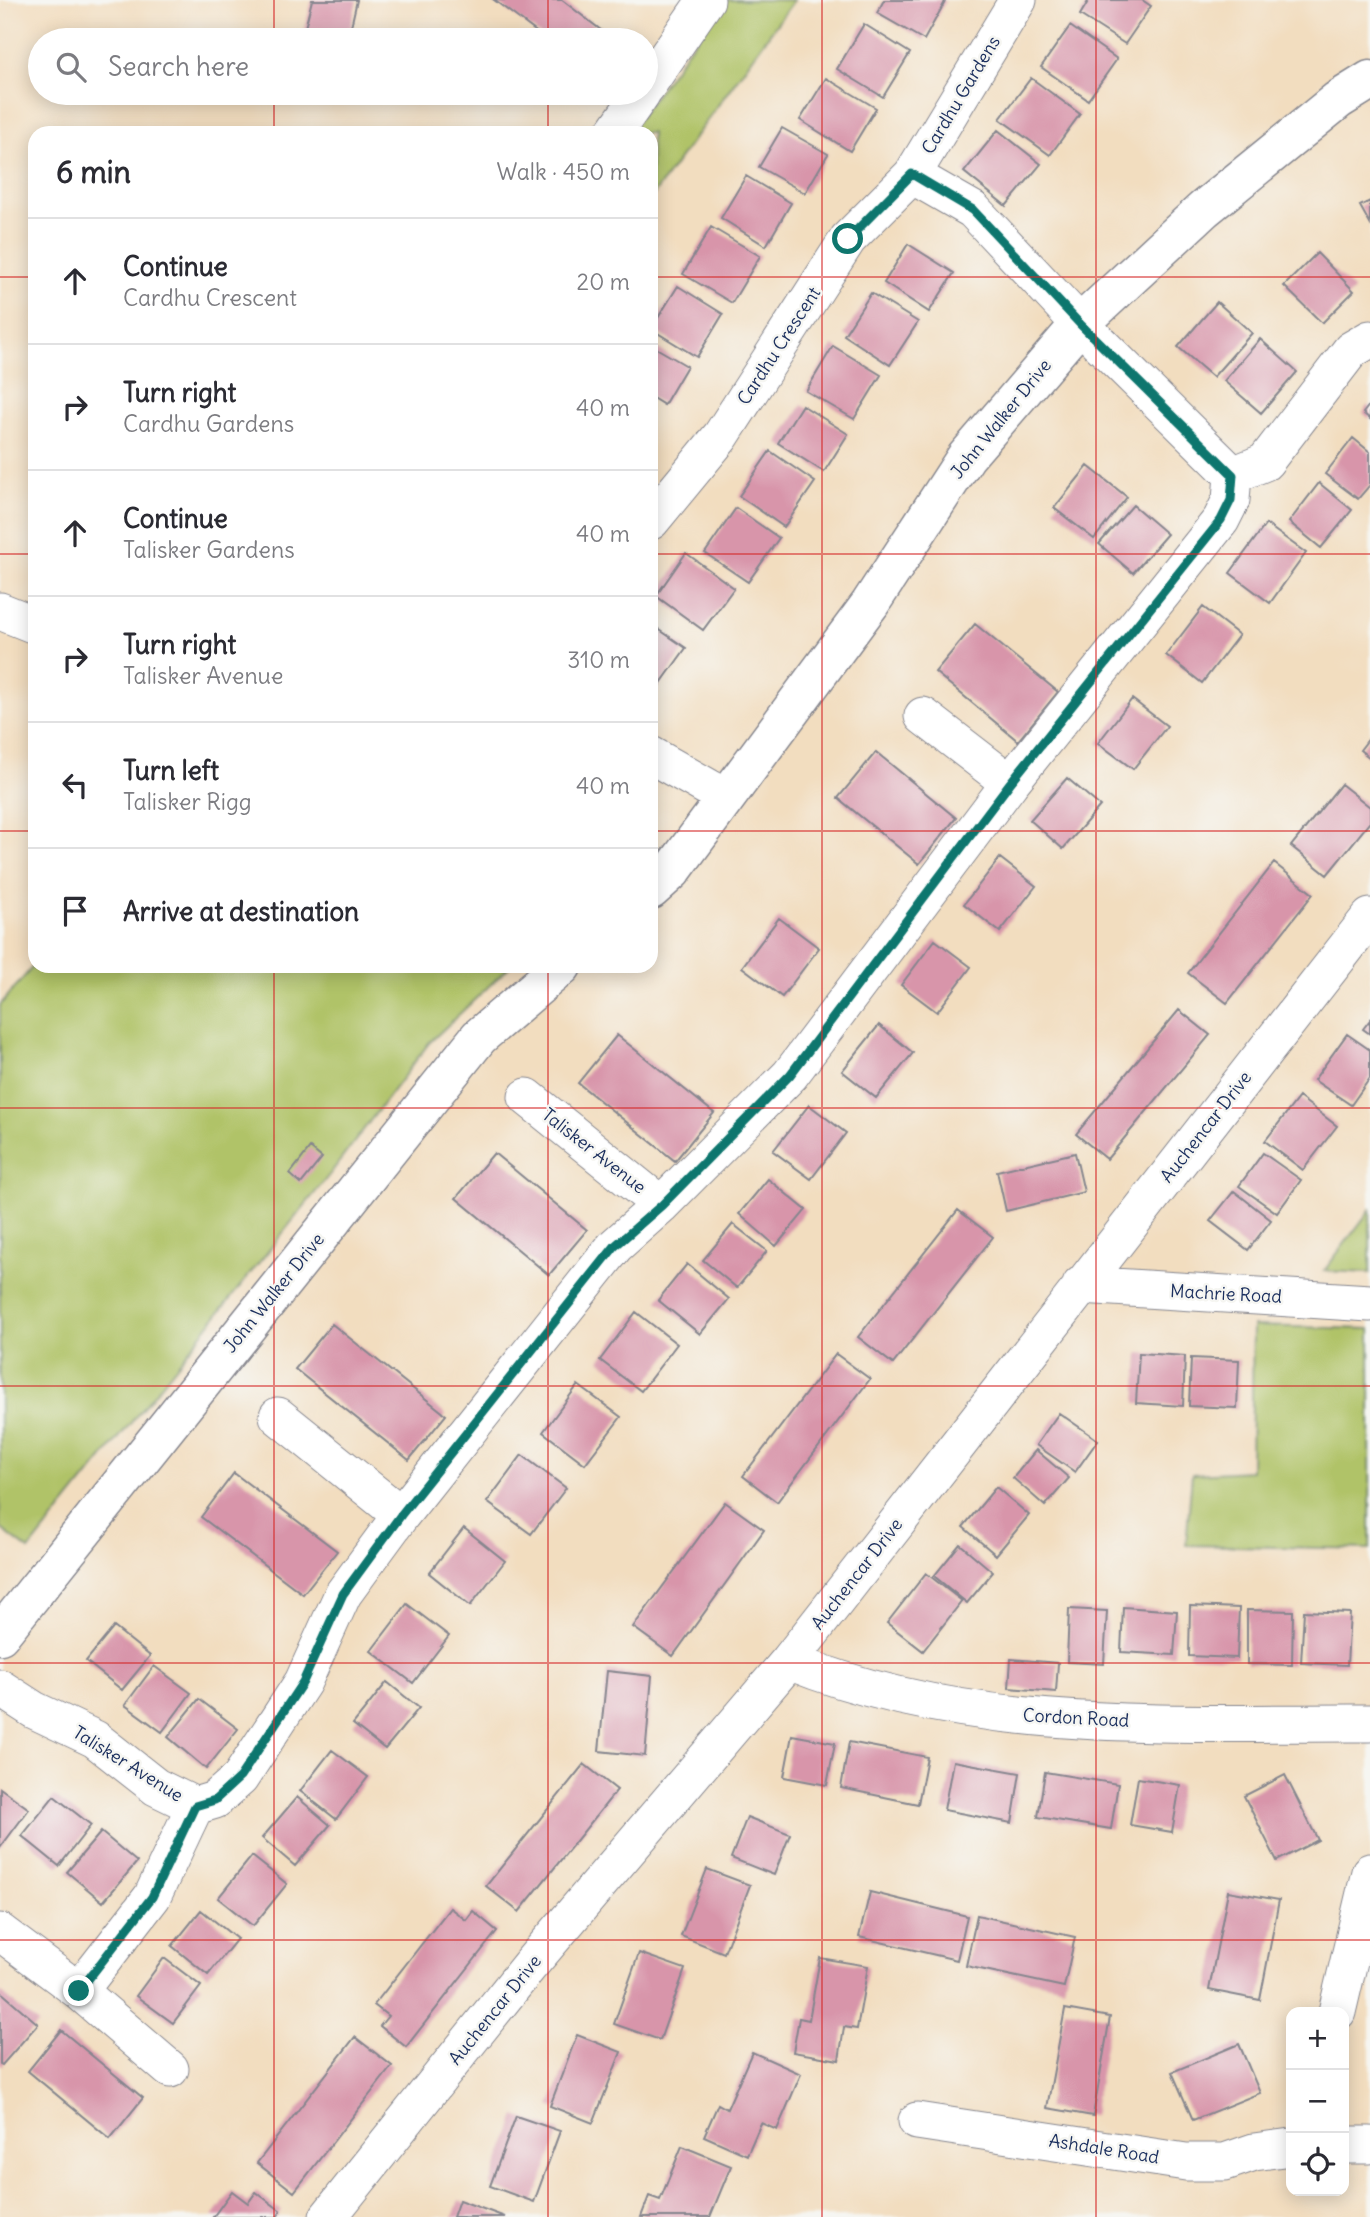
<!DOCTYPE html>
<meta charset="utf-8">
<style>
body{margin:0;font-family:Delius,sans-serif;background:#f2f2f3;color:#2b2b33}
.controls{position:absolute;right:21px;bottom:21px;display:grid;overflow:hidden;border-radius:14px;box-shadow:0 4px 18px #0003}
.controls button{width:63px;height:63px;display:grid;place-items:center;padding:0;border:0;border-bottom:2px solid #e1e1e2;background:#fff;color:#2b2b33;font:35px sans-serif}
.stop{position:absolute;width:21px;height:21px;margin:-16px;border:5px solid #0f766e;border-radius:50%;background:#fff}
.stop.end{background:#0f766e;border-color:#fff;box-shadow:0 2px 7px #0008}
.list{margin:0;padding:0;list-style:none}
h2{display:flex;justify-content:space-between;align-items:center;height:91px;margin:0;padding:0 28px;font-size:30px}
h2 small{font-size:23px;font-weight:400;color:#7c7c81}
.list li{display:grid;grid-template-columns:46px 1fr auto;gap:21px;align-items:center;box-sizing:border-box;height:126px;padding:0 28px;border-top:2px solid #e1e1e2}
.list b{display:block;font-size:26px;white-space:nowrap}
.list p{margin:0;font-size:23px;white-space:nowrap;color:#7c7c81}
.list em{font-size:23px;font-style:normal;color:#7c7c81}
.icon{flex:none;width:38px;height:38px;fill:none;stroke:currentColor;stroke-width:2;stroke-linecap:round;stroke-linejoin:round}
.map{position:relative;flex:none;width:1370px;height:2217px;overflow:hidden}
.search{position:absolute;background:#fff;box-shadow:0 4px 18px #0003;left:28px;top:28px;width:630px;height:77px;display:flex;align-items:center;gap:18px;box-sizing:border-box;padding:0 24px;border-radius:38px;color:#7c7c81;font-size:26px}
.panel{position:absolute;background:#fff;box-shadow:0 4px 18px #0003;left:28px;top:126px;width:630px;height:847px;border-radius:21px}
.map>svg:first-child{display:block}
.green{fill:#b0c367;stroke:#667962;stroke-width:2}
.building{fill:#d895aa}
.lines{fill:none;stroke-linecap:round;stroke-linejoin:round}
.minor-casing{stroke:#86868e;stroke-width:39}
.tertiary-casing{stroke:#86868e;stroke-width:41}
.minor{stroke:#fff;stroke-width:37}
.tertiary{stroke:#fff;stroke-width:38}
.route{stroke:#0f766e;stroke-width:9}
.grid{fill:none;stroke:#d62828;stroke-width:2;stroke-opacity:0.55}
.labels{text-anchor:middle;stroke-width:5;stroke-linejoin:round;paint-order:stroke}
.street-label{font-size:18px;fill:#1b2f5e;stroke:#f6f6f2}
</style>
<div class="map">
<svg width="1370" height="2217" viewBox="0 0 1370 2217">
<rect width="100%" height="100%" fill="#f6f6f2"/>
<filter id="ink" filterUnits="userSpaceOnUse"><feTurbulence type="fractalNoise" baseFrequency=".0143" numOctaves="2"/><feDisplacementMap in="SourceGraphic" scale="14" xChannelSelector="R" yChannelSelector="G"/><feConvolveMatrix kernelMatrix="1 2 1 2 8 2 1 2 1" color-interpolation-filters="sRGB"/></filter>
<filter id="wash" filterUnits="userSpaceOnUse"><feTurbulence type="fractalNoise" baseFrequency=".00686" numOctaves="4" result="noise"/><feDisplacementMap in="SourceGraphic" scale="28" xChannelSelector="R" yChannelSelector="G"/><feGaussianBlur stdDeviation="1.57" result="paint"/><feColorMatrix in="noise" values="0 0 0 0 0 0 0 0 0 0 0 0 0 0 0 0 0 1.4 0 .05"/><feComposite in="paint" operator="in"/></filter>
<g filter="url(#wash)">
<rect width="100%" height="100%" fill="#f2ddbf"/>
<path class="green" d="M724 0H794L651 198V133H628Z
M35 964 510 966 429 1043 330 1174 29 1550 0 1528V1005Z
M1370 1210V1273L1324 1271Z
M1253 1326 1370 1329V1549L1186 1545 1192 1474 1251 1471Z"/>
<g id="blocks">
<path class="building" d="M312 0H357L348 40H302Z
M494 0H562L606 34 601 40H547Z
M884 0H943L945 2 924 40 877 13Z
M1089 0H1142L1151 6 1125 44 1080 15Z
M864 24 910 53 883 97 837 69Z
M1070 26 1117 59 1088 100 1041 67Z
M826 78 876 108 850 151 800 120Z
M1031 78 1080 114 1050 155 1000 119Z
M782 128 828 154 805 193 759 167Z
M998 130 1041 164 1006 206 964 172Z
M746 176 791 203 766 246 721 218Z
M1370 201V224L1360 206Z
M711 227 760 256 732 303 683 274Z
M908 244 954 273 929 312 884 283Z
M1317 253 1354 291 1322 323 1284 286Z
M678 286 723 314 697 357 651 329Z
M871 293 918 322 890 365 844 335Z
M1217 302 1252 333 1213 377 1178 347Z
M1260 339 1297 372 1261 413 1224 381Z
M651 345 687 366 664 405 651 397Z
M833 346 881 375 854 419 806 391Z
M1370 404V419L1363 413Z
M802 405 848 434 824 472 778 443Z
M1353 438 1370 452V485L1358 499 1325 474Z
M770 451 815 482 784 527 739 496Z
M1088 466 1127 497 1094 539 1054 508Z
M1319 483 1352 510 1321 548 1289 522Z
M1133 505 1167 534 1133 573 1099 544Z
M736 508 779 538 748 582 705 553Z
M1266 524 1306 553 1270 603 1230 573Z
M686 553 734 588 703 630 656 596Z
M1203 607 1239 635 1202 683 1166 655Z
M651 624 686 648 656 690 651 687Z
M975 624 1058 692 1018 741 935 672Z
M1132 699 1167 726 1133 769 1098 743Z
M1370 737V758L1360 750Z
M876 752 956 818 919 864 838 798Z
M1067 778 1100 806 1063 849 1030 820Z
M1341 784 1370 807V822L1327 875 1291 846Z
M1000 858 1036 886 1000 932 964 904Z
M1274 863 1313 894 1227 1003 1188 973Z
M779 918 819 948 782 997 742 967Z
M935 940 971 967 937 1012 901 985Z
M1179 1010 1210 1035 1107 1159 1076 1134Z
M1370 1020V1034L1363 1029Z
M879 1025 913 1053 876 1098 842 1071Z
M1347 1034 1370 1050V1078L1351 1105 1314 1080Z
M617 1035 714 1113 675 1161 578 1083Z
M1299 1097 1337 1126 1303 1170 1265 1141Z
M809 1105 846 1133 811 1179 773 1151Z
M310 1148 322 1158 301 1184 290 1174Z
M494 1153 587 1230 549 1275 456 1198Z
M1075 1153 1084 1192 1006 1211 997 1171Z
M1263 1153 1301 1180 1277 1213 1239 1186Z
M768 1179 806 1210 776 1246 739 1214Z
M1234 1191 1271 1220 1248 1250 1210 1221Z
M958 1210 993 1237 893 1364 858 1337Z
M733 1224 767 1251 737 1288 703 1260Z
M687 1264 729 1299 700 1334 658 1300Z
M636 1312 677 1344 641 1391 600 1360Z
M332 1324 446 1415 409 1460 295 1369Z
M1139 1353 1185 1356 1183 1406 1136 1403Z
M836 1354 870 1379 777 1502 743 1476Z
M1191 1358 1239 1360 1237 1408 1189 1406Z
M578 1385 621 1417 585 1464 543 1432Z
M1059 1413 1098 1440 1075 1472 1036 1445Z
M1036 1450 1069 1478 1045 1506 1013 1478Z
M522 1455 566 1488 531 1534 487 1502Z
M234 1473 337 1551 303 1594 201 1517Z
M996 1487 1029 1515 996 1555 963 1527Z
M725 1502 764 1530 673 1656 633 1627Z
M464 1528 505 1561 470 1606 429 1573Z
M960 1544 993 1572 967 1603 934 1576Z
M926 1573 962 1601 923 1651 887 1623Z
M407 1604 449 1636 413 1683 371 1651Z
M1190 1606 1239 1608 1237 1658 1189 1656Z
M1123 1607 1177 1611 1174 1655 1121 1652Z
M1069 1609 1107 1611 1104 1664 1067 1662Z
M1247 1610 1293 1611 1292 1665 1247 1664Z
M1304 1611 1350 1613 1347 1665 1301 1663Z
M114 1627 150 1656 122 1690 86 1661Z
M1011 1659 1058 1663 1056 1692 1009 1688Z
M154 1666 191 1693 162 1732 125 1705Z
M607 1671 652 1676 645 1756 599 1751Z
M387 1682 419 1708 385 1749 353 1724Z
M199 1699 238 1729 206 1769 168 1737Z
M792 1735 835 1743 827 1785 784 1777Z
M849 1742 927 1757 918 1804 841 1788Z
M332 1750 368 1777 336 1819 300 1791Z
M953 1761 1020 1773 1012 1823 944 1810Z
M584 1764 617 1790 519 1912 486 1886Z
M1045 1772 1118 1784 1111 1829 1038 1817Z
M1285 1775 1318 1840 1277 1861 1244 1796Z
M1138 1778 1180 1785 1172 1832 1130 1825Z
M0 1788 29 1809 0 1848Z
M54 1796 91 1825 59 1866 22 1836Z
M297 1797 330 1825 295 1866 262 1838Z
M747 1817 790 1834 774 1875 731 1858Z
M101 1832 137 1862 103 1902 67 1872Z
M252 1856 287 1884 253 1926 218 1898Z
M707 1869 750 1885 724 1953 681 1936Z
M1228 1891 1279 1900 1260 2000 1209 1990Z
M870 1892 967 1916 957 1960 859 1937Z
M450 1908 466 1920 473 1911 497 1931 406 2047 380 2026 388 2016 374 2005Z
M201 1910 237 1939 208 1975 172 1946Z
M977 1915 1075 1937 1064 1987 966 1966Z
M639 1953 685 1969 660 2040 614 2024Z
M164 1958 201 1986 173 2023 136 1996Z
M820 1958 868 1966 857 2029 844 2027 839 2060 793 2052 799 2018 809 2020Z
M0 1991 38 2024 2 2065 0 2064Z
M1065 2009 1110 2017 1093 2116 1047 2108Z
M61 2030 143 2098 110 2139 28 2071Z
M577 2035 621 2052 593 2123 550 2106Z
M355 2037 392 2066 294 2192 257 2163Z
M1239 2044 1260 2093 1193 2120 1172 2072Z
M752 2052 801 2074 777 2130 761 2123 747 2155 704 2136 718 2104 727 2109Z
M516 2116 560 2131 534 2202 490 2186Z
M682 2146 731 2166 710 2217H641L649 2196 660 2200Z
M232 2191 248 2203 256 2192 281 2211 277 2217H213Z
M459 2200 505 2217H453Z"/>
</g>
</g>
<g filter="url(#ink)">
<use href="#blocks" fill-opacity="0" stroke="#86868e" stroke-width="2"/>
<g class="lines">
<g class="minor-casing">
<path id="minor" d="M1018 0 912 175 973 210 1080 324 1233 475 1265 462 1351 350 1370 339
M646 87 706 0
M614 133 642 93
M651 521 721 436 848 239 912 175
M0 611 35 625
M923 716 1010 783
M651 755 725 797
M527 1097 661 1205
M1081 1285 1370 1303
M278 1416 401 1515
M789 1661C973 1736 1175 1722 1370 1723
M0 1688 34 1710 95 1739 156 1787 195 1806 215 1800 240 1778 303 1682 343 1594 401 1515 615 1246 661 1205 790 1075 1010 783 1221 520 1231 500 1233 475
M0 1932 79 1991 170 2069
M79 1991 152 1897 195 1806
M1337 2012 1370 1872
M917 2121 1186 2162H1225L1254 2152 1291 2147
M1344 2145H1370
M328 2217 529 1966 789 1661 1370 917"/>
</g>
<g class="tertiary-casing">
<path id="tertiary" d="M651 890 672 871 870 604 966 457 1080 324 1204 209 1338 100 1370 80
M0 1635 479 1037 562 966"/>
</g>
<use href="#minor" class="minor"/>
<use href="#tertiary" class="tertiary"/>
</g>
</g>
<g class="lines" filter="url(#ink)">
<path class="route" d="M79 1991 152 1897 195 1806 215 1800 240 1777 303 1682 343 1594 401 1515 615 1246 662 1205 790 1075 1010 783 1221 520 1231 500 1233 475 1080 324 973 210 912 174 848 239"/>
</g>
<path class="grid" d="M274 0V40M548 0V40M822 0V2217M1096 0V2217M274 93V133M548 93V133M0 277H35M651 277H1370M0 554H35M651 554H1370M0 831H35M651 831H1370M274 966V2217M548 966V2217M0 1108H1370M0 1386H1370M0 1663H1370M0 1940H1370"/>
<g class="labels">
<g class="street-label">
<text transform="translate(961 95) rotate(-59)" y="6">Cardhu Gardens</text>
<text transform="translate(779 346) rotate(-57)" y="6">Cardhu Crescent</text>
<text transform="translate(1001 419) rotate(-51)" y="6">John Walker Drive</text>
<text transform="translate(1206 1127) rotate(-52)" y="6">Auchencar Drive</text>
<text transform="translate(594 1151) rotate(38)" y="6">Talisker Avenue</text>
<text transform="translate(274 1293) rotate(-51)" y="6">John Walker Drive</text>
<text transform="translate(1226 1294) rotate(3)" y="6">Machrie Road</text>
<text transform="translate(857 1574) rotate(-52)" y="6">Auchencar Drive</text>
<text transform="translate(1076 1718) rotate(3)" y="6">Cordon Road</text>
<text transform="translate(128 1764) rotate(32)" y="6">Talisker Avenue</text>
<text transform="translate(495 2010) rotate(-51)" y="6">Auchencar Drive</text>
<text transform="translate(1104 2149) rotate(9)" y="6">Ashdale Road</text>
</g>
</g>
</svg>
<div class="controls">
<button>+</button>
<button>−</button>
<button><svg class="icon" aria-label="locate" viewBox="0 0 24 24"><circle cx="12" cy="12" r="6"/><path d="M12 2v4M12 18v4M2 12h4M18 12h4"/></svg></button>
</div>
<div class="stop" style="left:848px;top:239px"></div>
<div class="stop end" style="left:79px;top:1991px"></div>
<div class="search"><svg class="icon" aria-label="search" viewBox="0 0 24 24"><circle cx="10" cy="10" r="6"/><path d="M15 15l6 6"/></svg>Search here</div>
<section class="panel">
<h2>6 min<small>Walk · 450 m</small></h2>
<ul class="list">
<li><svg class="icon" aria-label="ahead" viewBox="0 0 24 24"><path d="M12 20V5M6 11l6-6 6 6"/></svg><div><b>Continue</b><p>Cardhu Crescent</p></div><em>20 m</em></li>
<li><svg class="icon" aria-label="right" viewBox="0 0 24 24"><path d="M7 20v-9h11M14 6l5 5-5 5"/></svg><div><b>Turn right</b><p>Cardhu Gardens</p></div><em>40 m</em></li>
<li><svg class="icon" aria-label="ahead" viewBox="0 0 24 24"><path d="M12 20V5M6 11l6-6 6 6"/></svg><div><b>Continue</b><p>Talisker Gardens</p></div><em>40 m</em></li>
<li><svg class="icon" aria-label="right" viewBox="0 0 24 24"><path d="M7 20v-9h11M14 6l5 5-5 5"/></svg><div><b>Turn right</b><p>Talisker Avenue</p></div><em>310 m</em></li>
<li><svg class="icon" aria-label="left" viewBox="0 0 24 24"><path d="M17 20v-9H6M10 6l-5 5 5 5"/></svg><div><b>Turn left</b><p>Talisker Rigg</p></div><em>40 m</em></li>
<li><svg class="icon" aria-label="arrive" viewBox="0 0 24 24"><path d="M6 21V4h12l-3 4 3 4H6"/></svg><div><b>Arrive at destination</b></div></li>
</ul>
</section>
</div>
